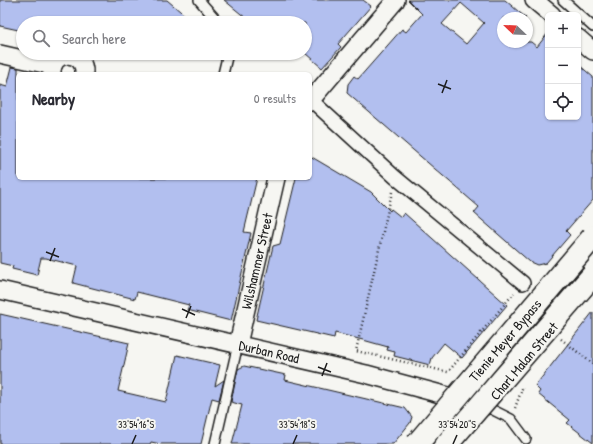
<!DOCTYPE html>
<meta charset="utf-8">
<style>
body{margin:0;font-family:"Patrick Hand",sans-serif;background:#f2f2f3;color:#2b2b33}
.controls{position:absolute;right:12px;top:12px;display:grid;overflow:hidden;border-radius:6px;box-shadow:0 1px 3px #0004}
.controls button{width:36px;height:36px;display:grid;place-items:center;padding:0;border:0;border-bottom:1px solid #e1e1e2;background:#fff;color:#2b2b33;font:20px sans-serif}
.compass{position:absolute;left:497px;top:12px;width:36px;height:36px;border-radius:50%;background:#fff;box-shadow:0 1px 3px #0004;rotate:293deg}
.list{margin:0;padding:0;list-style:none}
h2{display:flex;justify-content:space-between;align-items:center;height:52px;margin:0;padding:0 16px;font-size:17px}
h2 small{font-size:13px;font-weight:400;color:#7c7c81}
.icon{flex:none;width:22px;height:22px;fill:none;stroke:currentColor;stroke-width:2;stroke-linecap:round;stroke-linejoin:round}
.map{position:relative;flex:none;width:593px;height:444px;overflow:hidden}
.search{position:absolute;background:#fff;box-shadow:0 1px 3px #0004;left:16px;top:16px;width:296px;height:44px;display:flex;align-items:center;gap:10px;box-sizing:border-box;padding:0 14px;border-radius:22px;color:#7c7c81;font-size:15px}
.panel{position:absolute;background:#fff;box-shadow:0 1px 3px #0004;left:16px;top:72px;width:296px;height:108px;border-radius:6px}
.map>svg:first-child{display:block}
.building{fill:#b2bfef;stroke:#1c1c1c;fill-rule:evenodd}
.lines{fill:none;stroke-linecap:round;stroke-linejoin:round}
.service-casing{stroke:#1c1c1c;stroke-width:12}
.pedestrian-casing{stroke:#1c1c1c;stroke-width:16}
.minor-casing{stroke:#1c1c1c;stroke-width:20}
.path{stroke:#1c1c1c;stroke-width:2.5;stroke-dasharray:1 3;stroke-linecap:butt}
.service{stroke:#f6f6f2;stroke-width:9}
.pedestrian{stroke:#f6f6f2;stroke-width:13}
.minor{stroke:#f6f6f2;stroke-width:17}
.secondary-bridge-casing{stroke:#1c1c1c;stroke-width:25;stroke-linecap:butt}
.secondary-bridge{stroke:#f6f6f2;stroke-width:22}
.ticks{fill:none;stroke:#1c1c1c;stroke-width:1.5}
.labels{text-anchor:middle;stroke-width:4;stroke-linejoin:round;paint-order:stroke}
.street-label{font-size:14px;fill:#1c1c1c;stroke:#f6f6f2}
.ticks-label{font-size:10px;text-anchor:middle;fill:#1c1c1c;stroke:#f6f6f2;stroke-width:4;stroke-linejoin:round;paint-order:stroke}
</style>
<div class="map">
<svg width="593" height="444" viewBox="0 0 593 444">
<rect width="100%" height="100%" fill="#f6f6f2"/>
<filter id="ink" filterUnits="userSpaceOnUse"><feTurbulence type="fractalNoise" baseFrequency=".025" numOctaves="2"/><feDisplacementMap in="SourceGraphic" scale="8" xChannelSelector="R" yChannelSelector="G"/><feConvolveMatrix kernelMatrix="1 2 1 2 8 2 1 2 1" color-interpolation-filters="sRGB"/></filter>
<g filter="url(#ink)">
<path class="building" d="M0 0H167L194 23H23V31L0 26Z
M224 0H363L371 6 338 44 341 47 322 68 305 53V23H252Z
M408 0H505L526 18H503V42H531L537 47 548 33V117H578V64L593 77V200L566 231 570 235 546 263 537 265 530 262 474 213 479 207 347 93 348 84 354 76 358 79 402 29 406 32 422 14ZM461 3 484 23 466 44 442 24Z
M12 67 18 68V178H257L244 232 251 233 231 321 187 310 189 305 137 292 135 299 73 283 77 266 46 258H41L37 275 12 269 13 266 0 263V85L7 87Z
M310 156 371 192 390 211 391 209 401 217 404 213 507 305 462 358 444 343 432 358 430 365 394 356 395 352 387 350 388 347 363 340 335 333 334 338 256 320 273 246 280 244 296 178H310Z
M593 312V443L567 423 570 420 538 394 540 391 535 386Z
M0 314 129 343 118 391 166 402 177 355 220 365 215 386 224 380 219 400 212 398 201 444H161L151 442 150 444H0Z
M244 366 286 375 285 380 405 408 412 417 410 423 393 444H232L242 405 231 402 238 369Z"/>
<g class="lines">
<g class="service-casing">
<path id="service" d="M199 0 219 23
M563 0 593 27
M223 74 228 53
M485 406 511 419 526 439
M215 444 238 344"/>
</g>
<g class="pedestrian-casing">
<path id="pedestrian" d="M311 100 395 177 523 283"/>
</g>
<g class="minor-casing">
<g id="minor">
<path d="M534 0 552 15"/>
<path d="M578 38 593 51"/>
<path d="M0 54 53 66"/>
<path d="M52 74C50 49 86 49 84 74"/>
<path d="M310 101 396 0"/>
<path id="s1" d="M0 290 366 374 485 406"/>
<path id="s2" d="M238 344 276 178"/>
</g>
</g>
<path class="path" d="M392 192 356 351 448 372 514 293
M561 339 593 364
M515 408 523 386"/>
<use href="#service" class="service"/>
<use href="#pedestrian" class="pedestrian"/>
<use href="#minor" class="minor"/>
<g class="secondary-bridge-casing">
<g id="secondary-bridge">
<path id="s3" d="M417 444 593 237"/>
<path d="M447 444 593 275"/>
</g>
</g>
<use href="#secondary-bridge" class="secondary-bridge"/>
</g>
</g>
<path class="ticks" d="M438 84 451 89M442 93 447 80M46 252 59 257M50 261 55 248M182 309 195 315M186 318 191 306M318 367 331 372M322 376 327 363M132 444 136 435M293 444 297 435M453 444 457 435"/>
<g class="labels">
<g class="street-label">
<text dy="5" stroke="none"><textPath href="#s2" startOffset="85">Wilshammer Street</textPath></text>
<text dy="5" stroke="none"><textPath href="#s3" startOffset="136">Tienie Meyer Bypass</textPath></text>
<text dy="5" stroke="none"><textPath href="#s1" startOffset="276">Durban Road</textPath></text>
<text transform="translate(524 361) rotate(-50)" y="5">Charl Malan Street</text>
</g>
</g>
<g class="ticks-label">
<text x="136" y="428">33°54'16"S</text>
<text x="297" y="428">33°54'18"S</text>
<text x="457" y="428">33°54'20"S</text>
</g>
</svg>
<div class="controls">
<button>+</button>
<button>−</button>
<button><svg class="icon" aria-label="locate" viewBox="0 0 24 24"><circle cx="12" cy="12" r="6"/><path d="M12 2v4M12 18v4M2 12h4M18 12h4"/></svg></button>
</div>
<svg class="compass" viewBox="-18 -18 36 36"><path d="M0-13l5 13h-10z" fill="#e53935"/><path d="M0 13l5-13h-10z" fill="#7c7c81"/></svg>
<div class="search"><svg class="icon" aria-label="search" viewBox="0 0 24 24"><circle cx="10" cy="10" r="6"/><path d="M15 15l6 6"/></svg>Search here</div>
<section class="panel">
<h2>Nearby<small>0 results</small></h2>
<ul class="list">
</ul>
</section>
</div>
